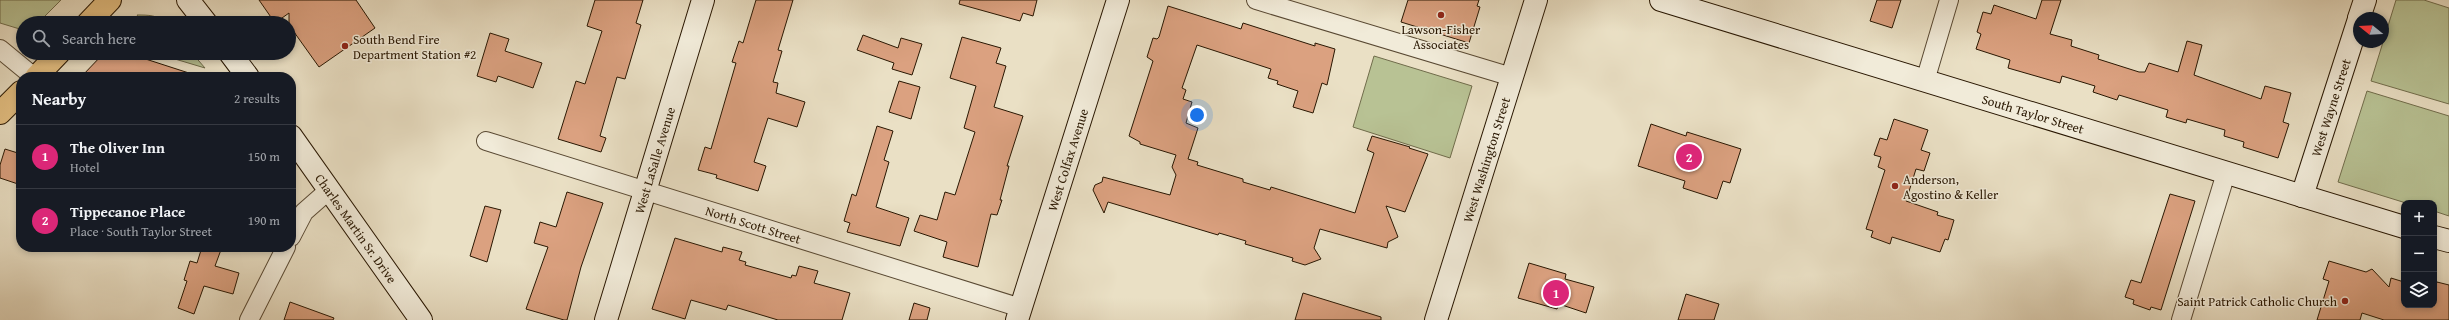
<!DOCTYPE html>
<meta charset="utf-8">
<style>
body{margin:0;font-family:"Gentium Book Plus",serif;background:#20242c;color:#f1f3f6}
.controls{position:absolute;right:12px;bottom:12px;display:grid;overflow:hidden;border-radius:8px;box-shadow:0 2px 6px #0003}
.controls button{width:36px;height:36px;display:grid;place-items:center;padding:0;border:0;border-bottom:1px solid #363941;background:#171b24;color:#f1f3f6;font:20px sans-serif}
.compass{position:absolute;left:2353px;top:12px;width:36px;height:36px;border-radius:50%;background:#171b24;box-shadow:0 2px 6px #0003;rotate:288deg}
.you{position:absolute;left:1197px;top:115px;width:14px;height:14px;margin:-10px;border:3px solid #fff;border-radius:50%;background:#1a73e8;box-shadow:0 0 0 6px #1a73e833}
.badge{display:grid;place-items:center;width:26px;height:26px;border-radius:50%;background:#db2777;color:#fff;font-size:13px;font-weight:700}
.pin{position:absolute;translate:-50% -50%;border:2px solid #fff;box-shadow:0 1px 4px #0006}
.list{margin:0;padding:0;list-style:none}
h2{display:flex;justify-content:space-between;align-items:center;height:52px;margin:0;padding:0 16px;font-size:17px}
h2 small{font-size:13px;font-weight:400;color:#9ea1a6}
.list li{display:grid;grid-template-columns:26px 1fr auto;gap:12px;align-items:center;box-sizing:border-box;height:64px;padding:0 16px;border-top:1px solid #363941}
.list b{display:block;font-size:15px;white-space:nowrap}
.list p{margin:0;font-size:13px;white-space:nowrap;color:#9ea1a6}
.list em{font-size:13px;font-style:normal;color:#9ea1a6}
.icon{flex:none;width:22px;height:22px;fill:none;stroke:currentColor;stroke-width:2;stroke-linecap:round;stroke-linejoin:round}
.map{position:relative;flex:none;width:2449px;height:320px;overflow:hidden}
.search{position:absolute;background:#171b24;box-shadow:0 2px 6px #0003;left:16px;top:16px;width:280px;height:44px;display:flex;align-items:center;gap:10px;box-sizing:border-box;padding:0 14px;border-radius:22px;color:#9ea1a6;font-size:15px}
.panel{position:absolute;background:#171b24;box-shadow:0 2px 6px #0003;left:16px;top:72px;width:280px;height:180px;border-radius:16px}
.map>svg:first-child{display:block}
.green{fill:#b8c294;stroke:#706c4b}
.building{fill:#dba180;stroke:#291702}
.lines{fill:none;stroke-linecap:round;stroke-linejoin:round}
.street-casing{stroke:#594933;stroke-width:20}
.secondary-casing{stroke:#291702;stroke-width:24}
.primary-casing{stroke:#291702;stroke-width:24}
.street{stroke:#f1ebd9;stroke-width:18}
.secondary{stroke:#f1ebd9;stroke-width:22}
.primary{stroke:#e5c082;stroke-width:22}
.poi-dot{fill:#8f2418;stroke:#f1ebd9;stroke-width:1.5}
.labels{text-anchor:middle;stroke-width:3;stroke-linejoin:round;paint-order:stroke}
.poi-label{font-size:13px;fill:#291702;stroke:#f1ebd9;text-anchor:start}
.street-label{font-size:13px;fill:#291702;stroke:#f1ebd9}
</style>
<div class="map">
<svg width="2449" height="320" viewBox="0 0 2449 320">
<rect width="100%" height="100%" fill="#eae0c5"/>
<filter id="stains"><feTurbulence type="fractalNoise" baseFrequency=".005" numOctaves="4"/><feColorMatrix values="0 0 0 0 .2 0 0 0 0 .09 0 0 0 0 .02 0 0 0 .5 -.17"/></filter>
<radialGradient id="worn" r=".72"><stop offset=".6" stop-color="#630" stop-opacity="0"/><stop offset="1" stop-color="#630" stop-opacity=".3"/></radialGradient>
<path class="green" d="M0 0H61L38 23H23V30L0 23Z
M2396 0H2424L2449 8V104L2371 81Z
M137 15C148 15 158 15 166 23H136L140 19Z
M155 53H192L205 68Z
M1374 56 1472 86 1450 158 1353 127Z
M2367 91 2449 116V216L2434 211V203H2406L2338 182Z"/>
<path class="building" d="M259 0H356L375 28 319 67 289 25V13L275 23Z
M595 0H643L636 23 641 25 625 79 617 77 600 136 606 138 601 152 558 139 576 81 585 84 602 31 587 26Z
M756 0H793L778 50 782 51 773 82 778 83 776 93 805 102 797 127 768 118 754 162 766 166 758 191 716 178 717 175 698 170 705 147 711 149 736 63 732 62 739 41 743 43Z
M960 0H1037L1033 16 1023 13 1020 21 959 4Z
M1408 0H1479L1477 6 1480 7 1469 43 1401 22Z
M1877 0H1901L1892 28 1870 21Z
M2042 0H2061L2050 34 2072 40 2071 46 2099 55 2098 59 2139 72H2145L2149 63 2178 72 2187 41 2202 45 2194 75 2261 99 2265 86 2291 93 2283 122 2289 124 2278 158 2243 147 2244 142 2224 136 2225 130 2187 119 2186 123 2166 117 2168 110 2119 95 2117 100 2093 92 2095 86 2062 76 2060 83 2008 68 2010 60 1976 49 1981 34 1977 32 1983 12 1991 14 1994 5 2036 19Z
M1168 6 1241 29 1243 23 1315 46V43L1335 49 1327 85 1322 83 1313 113 1293 107 1298 91 1277 84 1278 81 1268 78 1271 69 1197 45 1182 88 1186 90 1183 99 1192 102 1186 123 1198 128 1188 159 1198 162 1197 165 1243 179V182L1270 190 1271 187 1355 213 1374 153 1367 150 1372 136 1410 147 1409 148 1428 154 1405 212 1386 206 1398 237 1388 242 1387 248 1320 229 1314 248 1321 259 1305 265 1292 261 1293 258 1245 244 1246 241 1219 233 1218 235 1108 202 1104 213 1093 190 1095 185 1102 182 1103 177 1170 195 1176 175 1172 167 1176 155 1140 144V142L1129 136 1153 61 1147 57 1153 38 1157 39 1159 37Z
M490 33 509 39 505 51 542 63 533 88 498 76 496 82 477 76Z
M863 35 898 48 901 38 922 44 912 75 892 69 894 63 857 50Z
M962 37 1001 48 996 63 1006 66 994 107 1023 116 1007 166H1009L1000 200H1002L997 215 991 214 978 267 943 257 947 242 914 231 920 215 937 220 945 192 955 195 975 132 964 128 976 86 950 78Z
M104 53H127L192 74V77H81Z
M899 81 920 87 911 119 889 112Z
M1894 119 1928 130 1921 150 1930 153 1924 171 1916 169 1906 201 1938 212 1937 215 1954 220 1948 240 1945 239 1940 252 1892 237 1890 244 1871 237 1873 231 1866 229 1885 170 1878 167 1881 157 1874 155 1880 138 1887 140Z
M1651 124 1686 136 1687 132 1741 149 1730 183 1723 181 1717 199 1683 188 1685 181 1638 166Z
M877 126 893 131 884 160 889 162 876 207 909 218 900 246 847 232 850 223 844 221 852 194 856 196Z
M5 149 21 154V185L0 178V165Z
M567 192 603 203 581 267 567 320H564L526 309 548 247 534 243 540 222 556 227Z
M2170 194 2195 201 2161 310 2151 307 2150 310 2133 304 2134 300 2125 297 2131 280 2141 283Z
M485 206 501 210 487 262 470 256Z
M675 238 722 252 723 247 742 252 739 260 746 262 745 265 791 278 792 275 796 276 799 266 818 271 814 283 850 293 842 320H778L728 305 726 310 691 300 685 319 652 309Z
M202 247H222L215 266 239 273 233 294 204 286 194 314 178 308 187 281 184 280 190 261 197 263Z
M2329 261 2366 272 2372 269 2389 287 2391 278 2404 282V305H2434V291L2437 282 2449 285V320H2384L2362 313 2360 320H2317L2329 281 2323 279Z
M1529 263 1566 274 1565 279 1594 287 1586 313 1559 304 1557 309 1518 298Z
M1303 293 1381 317V320H1295Z
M1686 294 1719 304 1714 320H1678Z
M290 302 334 318 333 320H284Z
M914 303 930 308 927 320H909Z"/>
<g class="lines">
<g class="street-casing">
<g id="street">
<path d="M1256 0 1512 77"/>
<path d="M0 49 34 77"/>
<path d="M1925 81 1949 0"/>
<path id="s1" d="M486 141 1021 308"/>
<path d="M291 237 304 212 329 190"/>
<path d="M249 320 286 247"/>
<path d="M2181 320 2226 173"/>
</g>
</g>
<g class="secondary-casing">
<g id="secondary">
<path d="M188 0 206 23"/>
<path id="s2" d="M1661 0 2404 227"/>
<path d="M2359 18 2365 0"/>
<path d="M230 53 248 77"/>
<path id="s3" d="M291 136 421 320"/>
<path id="s4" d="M2302 196 2359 19"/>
<path d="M2434 237 2449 241"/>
<path id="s5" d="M606 320 703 0"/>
<path id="s6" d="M1017 320 1118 0"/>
<path id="s7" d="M1436 320 1536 0"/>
</g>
</g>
<g class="primary-casing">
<path id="primary" d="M88 23 110 0
M36 77 59 53
M0 113 21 92"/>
</g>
<use href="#street" class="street"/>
<use href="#secondary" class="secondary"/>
<use href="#primary" class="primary"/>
</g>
<g class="poi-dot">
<circle cx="1441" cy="15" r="4"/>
<circle cx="345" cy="46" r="4"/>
<circle cx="1895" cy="186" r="4"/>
<circle cx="2345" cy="301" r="4"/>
</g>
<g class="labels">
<g class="poi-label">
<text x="1441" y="34" text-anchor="middle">Lawson-Fisher<tspan x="1441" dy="15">Associates</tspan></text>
<text x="353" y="44">South Bend Fire<tspan x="353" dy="15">Department Station #2</tspan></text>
<text x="1903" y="184">Anderson,<tspan x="1903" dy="15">Agostino &amp; Keller</tspan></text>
<text x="2337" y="306" text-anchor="end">Saint Patrick Catholic Church</text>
</g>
<g class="street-label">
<text dy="5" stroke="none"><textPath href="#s4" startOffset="93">West Wayne Street</textPath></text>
<text dy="5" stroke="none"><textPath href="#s2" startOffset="389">South Taylor Street</textPath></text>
<text dy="5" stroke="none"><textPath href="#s5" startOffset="167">West LaSalle Avenue</textPath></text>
<text dy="5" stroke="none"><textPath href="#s6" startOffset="168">West Colfax Avenue</textPath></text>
<text dy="5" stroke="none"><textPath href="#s7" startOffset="168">West Washington Street</textPath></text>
<text dy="5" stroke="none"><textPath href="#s1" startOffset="280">North Scott Street</textPath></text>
<text dy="5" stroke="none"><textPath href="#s3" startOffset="113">Charles Martin Sr. Drive</textPath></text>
</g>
</g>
<rect width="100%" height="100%" filter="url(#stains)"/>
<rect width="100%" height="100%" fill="url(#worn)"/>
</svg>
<div class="controls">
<button>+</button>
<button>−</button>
<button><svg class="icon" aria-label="layers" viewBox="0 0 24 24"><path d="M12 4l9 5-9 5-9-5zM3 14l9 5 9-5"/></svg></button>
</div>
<svg class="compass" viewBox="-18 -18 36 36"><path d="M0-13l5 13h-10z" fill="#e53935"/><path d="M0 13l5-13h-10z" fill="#9ea1a6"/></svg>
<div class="you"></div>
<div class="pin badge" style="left:1556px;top:293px">1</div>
<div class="pin badge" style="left:1689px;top:157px">2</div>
<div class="search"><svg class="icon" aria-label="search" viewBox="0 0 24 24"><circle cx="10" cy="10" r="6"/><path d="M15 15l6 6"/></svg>Search here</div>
<section class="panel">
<h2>Nearby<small>2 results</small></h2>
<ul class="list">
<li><span class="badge">1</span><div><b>The Oliver Inn</b><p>Hotel</p></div><em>150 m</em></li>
<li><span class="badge">2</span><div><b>Tippecanoe Place</b><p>Place · South Taylor Street</p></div><em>190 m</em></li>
</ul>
</section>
</div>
